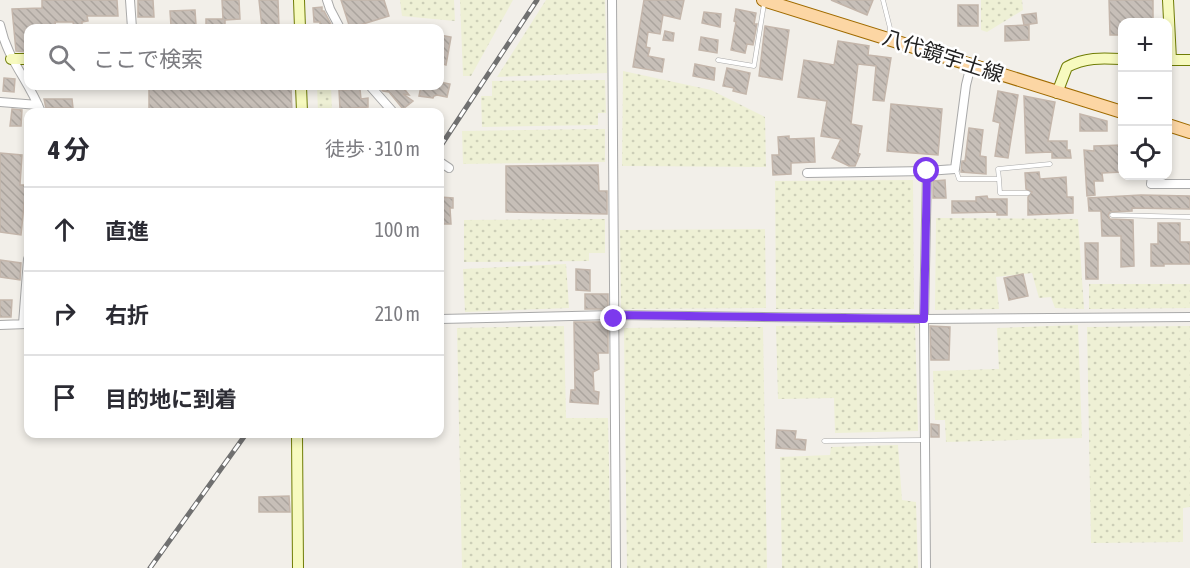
<!DOCTYPE html>
<html lang="ja">
<meta charset="utf-8">
<style>
body{margin:0;font-family:"Asap Condensed","Noto Sans JP",sans-serif;background:#f2f2f3;color:#2b2b33}
.controls{position:absolute;right:18px;top:18px;display:grid;overflow:hidden;border-radius:12px;box-shadow:0 3px 9px #0003}
.controls button{width:54px;height:54px;display:grid;place-items:center;padding:0;border:0;border-bottom:2px solid #e1e1e2;background:#fff;color:#2b2b33;font:30px sans-serif}
.stop{position:absolute;width:18px;height:18px;margin:-14px;border:4px solid #7c3aed;border-radius:50%;background:#fff}
.stop.end{background:#7c3aed;border-color:#fff;box-shadow:0 2px 6px #0008}
.list{margin:0;padding:0;list-style:none}
h2{display:flex;justify-content:space-between;align-items:center;height:78px;margin:0;padding:0 24px;font-size:26px}
h2 small{font-size:20px;font-weight:400;color:#7c7c81}
.list li{display:grid;grid-template-columns:39px 1fr auto;gap:18px;align-items:center;box-sizing:border-box;height:84px;padding:0 24px;border-top:2px solid #e1e1e2}
.list b{display:block;font-size:22px;white-space:nowrap}
.list em{font-size:20px;font-style:normal;color:#7c7c81}
.icon{flex:none;width:33px;height:33px;fill:none;stroke:currentColor;stroke-width:2;stroke-linecap:round;stroke-linejoin:round}
.map{position:relative;flex:none;width:1190px;height:568px;overflow:hidden}
.search{position:absolute;background:#fff;box-shadow:0 3px 9px #0003;left:24px;top:24px;width:420px;height:66px;display:flex;align-items:center;gap:15px;box-sizing:border-box;padding:0 21px;border-radius:12px;color:#7c7c81;font-size:22px}
.panel{position:absolute;background:#fff;box-shadow:0 3px 9px #0003;left:24px;top:108px;width:420px;height:330px;border-radius:12px}
.map>svg:first-child{display:block}
.farmland{fill:url(#farmland-dots)}
.building{fill:url(#building-back-hatch);stroke:#c4b6ab;stroke-width:1.5}
.lines{fill:none;stroke-linecap:round;stroke-linejoin:round}
.lane-casing{stroke:#a9a9a9;stroke-width:5}
.street-casing{stroke:#a9a9a9;stroke-width:10}
.secondary-casing{stroke:#707d05;stroke-width:12}
.primary-casing{stroke:#a06b00;stroke-width:14}
.lane{stroke:#fff;stroke-width:4}
.street{stroke:#fff;stroke-width:8}
.secondary{stroke:#f7fabf;stroke-width:10}
.primary{stroke:#fcd6a4;stroke-width:12}
.rail-casing{stroke:#707070;stroke-width:5}
.rail{stroke:#fff;stroke-width:3;stroke-dasharray:9;stroke-linecap:butt}
.route{stroke:#7c3aed;stroke-width:8}
.labels{text-anchor:middle;stroke-width:5;stroke-linejoin:round;paint-order:stroke}
.street-label{font-size:21px;fill:#222;stroke:#fff}
</style>
<div class="map">
<svg width="1190" height="568" viewBox="0 0 1190 568">
<defs>
<pattern id="farmland-dots" width="8" height="8" patternUnits="userSpaceOnUse" patternTransform="scale(1.5)"><rect width="8" height="8" fill="#eef0d5"/><path d="M2 2h.1M6 6h.1" fill="none" stroke="#ccceb7" stroke-width="1.8" stroke-linecap="round"/></pattern>
<pattern id="building-back-hatch" width="6" height="6" patternUnits="userSpaceOnUse" patternTransform="scale(1.5)"><rect width="6" height="6" fill="#c7bfb8"/><path d="M-1 5l2 2M0 0l6 6M5-1l2 2" fill="none" stroke="#aba49e"/></pattern>
</defs>
<rect width="100%" height="100%" fill="#f2efe9"/>
<path class="farmland" d="M400 0H454L455 21 402 16Z
M460 0H513L471 76H463Z
M546 0H605L607 73 497 77Z
M981 0H1022L1023 10 987 32 981 30Z
M623 71 711 90 765 117 766 167 622 166Z
M605 80 606 113H598V125L482 127 481 96H492V81Z
M317 86H331L332 112H318Z
M605 129V162L463 164 462 131Z
M913 180 914 309H776L775 181Z
M936 218 1078 219 1084 309 1055 308 1051 297 1039 298 1032 273 996 277 999 309 935 310Z
M605 219V253H589V261L464 262V220Z
M765 229 766 308 621 309 620 230Z
M566 264 569 308 465 312 463 269Z
M1089 284H1190V308L1089 309Z
M915 324 918 431 835 433 834 398 778 399 776 326Z
M1078 325 1082 438 946 442 945 420H935L933 371 999 369 997 328Z
M564 326 566 418H608L611 568H462L457 328Z
M1190 326V507L1183 508V542L1091 543 1087 327Z
M763 327 767 568H627L624 328Z
M898 445 902 500 916 502 918 568H782L780 457 830 455 831 447Z"/>
<path class="building" d="M42 0H117L118 16H87L88 21 82 22V28H74L73 22H55L56 28H28V52L16 51 12 9 42 8Z
M138 0H153L154 17H138Z
M222 0H239L240 19 225 20V28H206V19H223Z
M259 0H278L279 28H262Z
M341 0H384L389 16 350 28Z
M644 0H684L680 19 663 15 660 34 648 32 646 47 650 48 648 56 664 59 662 72 633 67Z
M831 0H873L867 15Z
M1109 0H1153V22H1122V35H1110Z
M958 5H978V26H958Z
M322 7V11H324L333 28H320V22H314L313 8Z
M736 9 756 13 754 24H757L753 45 747 44 745 53 731 50 736 22 734 21Z
M195 10 196 25 171 26 170 11Z
M704 12 721 14 720 27 702 23Z
M1036 13 1037 23 1024 25 1022 15Z
M1029 25V40L1005 41V26Z
M765 26 789 30 782 80 759 76Z
M665 31 674 33 673 41 663 40Z
M440 35 451 37 446 65 440 63Z
M701 37 718 40 717 53 699 50Z
M838 41 869 46 868 55 891 58 884 101 873 100 876 66 858 64 851 124 862 126 858 153 860 154 855 166H849L832 158 841 139 821 136 827 101 798 97 804 60 834 65Z
M695 64 715 68 714 80 693 76Z
M727 68 750 73 746 94 733 91 734 88 723 86Z
M4 78 15 79 14 92 3 91Z
M440 82 450 84 447 97 437 95 434 96 433 98 419 96 421 86H440Z
M149 86H291L292 112H149Z
M378 86H402L409 95 403 94 413 101 403 109 389 92 383 91Z
M360 89 361 99 368 98V107L340 109 339 90Z
M998 91 1018 95 1008 158 995 156 1000 123 993 121Z
M1024 96 1055 102 1048 141H1067V150H1070L1071 158H1052V152L1026 153Z
M44 99H72L73 108H46Z
M891 104 942 109 938 155 887 151Z
M12 109 22 110 21 126H10Z
M1080 114 1107 121V131H1080Z
M969 128 983 130 980 156 986 157V174L961 172 962 161H965Z
M789 136V139L814 138 815 162 791 163V174L773 175 772 155H779L778 137Z
M1122 145V172L1102 173 1103 181H1094L1095 195 1087 196 1084 150 1094 151V146Z
M0 153 22 155 20 185H26L21 235 0 232Z
M598 165 599 191H607V214L506 212V166Z
M1039 172 1040 179 1066 177 1067 197H1073V213L1028 215V197L1032 192 1026 189 1025 173Z
M945 180 946 198H933V181Z
M1141 195 1190 196V209L1132 208V211L1110 212 1108 215 1110 219 1133 220 1134 266 1121 267V236H1102L1101 211H1089L1088 198Z
M987 196 988 199H1007V215H997V212L952 213V201H976V197Z
M440 197 453 198V208H450L451 224H440Z
M1158 223H1180V242H1190V264H1164V266H1151V244H1158Z
M1085 243H1098V279H1086Z
M0 260 21 263 20 280 0 277Z
M576 269 590 270V291L576 290Z
M1023 274 1028 296 1009 300 1004 278Z
M585 294H608V309H585Z
M0 300H12L11 317H0Z
M574 322H608V353H598L599 369 593 372 594 391 599 392 598 404 570 402 571 390H575Z
M930 326 950 327 949 360H931Z
M931 424 939 425V437H931Z
M777 430 796 431 795 439 806 440 805 450 776 448Z
M289 496 290 512H259V497Z"/>
<g class="lines">
<g class="lane-casing">
<path id="lane" d="M883 0 890 28 889 35
M718 60 754 66 764 4
M956 170 959 179H999L998 169 1050 164
M999 179 1000 193H1028
M1112 215 1190 217
M824 441 924 440"/>
</g>
<g class="street-casing">
<path id="street" d="M130 0 132 28
M327 0 330 9 340 28
M612 0 616 568
M0 25C8 61 28 79 41 112
M370 86 393 112
M0 102 38 105
M440 162 449 168
M807 173 927 171
M1152 176 1151 184H1190
M440 319 614 315 924 319 1190 317
M23 324 28 259
M0 325 27 324
M926 568 924 319 927 171 955 169 966 85 971 65"/>
</g>
<g class="secondary-casing">
<path id="secondary" d="M299 0 300 28
M1168 0 1171 60
M11 59H28
M1168 60H1190
M301 86 302 112
M1057 93 1067 67C1085 57 1102 58 1122 59
M297 434 298 568"/>
</g>
<g class="primary-casing">
<path id="primary" d="M763 0 1122 112
M1168 125 1190 132"/>
</g>
<use href="#lane" class="lane"/>
<use href="#street" class="street"/>
<use href="#secondary" class="secondary"/>
<use href="#primary" class="primary"/>
<g class="rail-casing">
<path id="rail" d="M440 147 537 0
M150 568 246 434"/>
</g>
<use href="#rail" class="rail"/>
</g>
<g class="lines">
<path class="route" d="M614 319V315L924 319 927 171"/>
</g>
<g class="labels">
<g class="street-label">
<text transform="translate(943 56) rotate(18)" y="7">八代鏡宇土線</text>
</g>
</g>
</svg>
<div class="controls">
<button>+</button>
<button>−</button>
<button><svg class="icon" aria-label="locate" viewBox="0 0 24 24"><circle cx="12" cy="12" r="6"/><path d="M12 2v4M12 18v4M2 12h4M18 12h4"/></svg></button>
</div>
<div class="stop" style="left:927px;top:171px"></div>
<div class="stop end" style="left:614px;top:319px"></div>
<div class="search"><svg class="icon" aria-label="search" viewBox="0 0 24 24"><circle cx="10" cy="10" r="6"/><path d="M15 15l6 6"/></svg>ここで検索</div>
<section class="panel">
<h2>4 分<small>徒歩 · 310 m</small></h2>
<ul class="list">
<li><svg class="icon" aria-label="ahead" viewBox="0 0 24 24"><path d="M12 20V5M6 11l6-6 6 6"/></svg><div><b>直進</b></div><em>100 m</em></li>
<li><svg class="icon" aria-label="right" viewBox="0 0 24 24"><path d="M7 20v-9h11M14 6l5 5-5 5"/></svg><div><b>右折</b></div><em>210 m</em></li>
<li><svg class="icon" aria-label="arrive" viewBox="0 0 24 24"><path d="M6 21V4h12l-3 4 3 4H6"/></svg><div><b>目的地に到着</b></div></li>
</ul>
</section>
</div>
